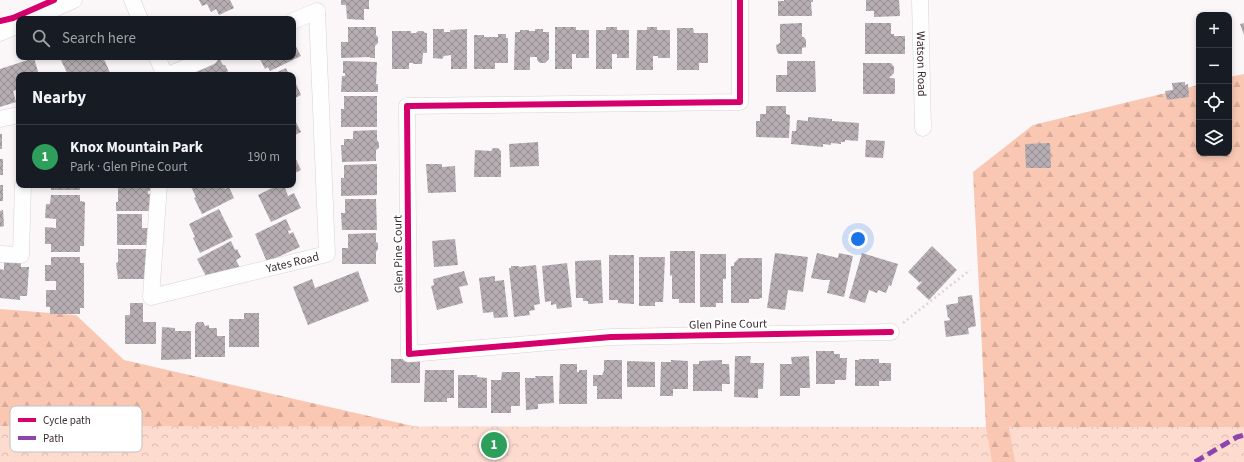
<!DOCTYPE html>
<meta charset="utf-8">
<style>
body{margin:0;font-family:"Source Sans 3",sans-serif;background:#242831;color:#f1f3f6}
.controls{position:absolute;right:12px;top:12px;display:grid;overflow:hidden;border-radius:8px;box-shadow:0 2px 6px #0003}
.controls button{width:36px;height:36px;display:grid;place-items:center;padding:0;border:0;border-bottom:1px solid #363941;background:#171b24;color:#f1f3f6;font:20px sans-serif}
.you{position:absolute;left:858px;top:239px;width:14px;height:14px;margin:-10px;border:3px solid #fff;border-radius:50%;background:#1a73e8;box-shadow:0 0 0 6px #1a73e833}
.badge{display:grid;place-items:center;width:26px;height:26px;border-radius:50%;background:#d93025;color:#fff;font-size:13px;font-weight:700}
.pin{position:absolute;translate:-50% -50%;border:2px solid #fff;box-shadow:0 1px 4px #0006}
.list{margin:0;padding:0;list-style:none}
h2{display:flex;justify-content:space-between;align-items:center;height:52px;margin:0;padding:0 16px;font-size:17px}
h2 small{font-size:13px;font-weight:400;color:#9ea1a6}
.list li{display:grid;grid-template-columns:26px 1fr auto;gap:12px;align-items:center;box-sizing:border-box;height:64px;padding:0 16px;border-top:1px solid #363941}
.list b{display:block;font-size:15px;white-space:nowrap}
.list p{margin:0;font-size:13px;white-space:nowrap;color:#9ea1a6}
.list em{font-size:13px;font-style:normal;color:#9ea1a6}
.icon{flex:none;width:22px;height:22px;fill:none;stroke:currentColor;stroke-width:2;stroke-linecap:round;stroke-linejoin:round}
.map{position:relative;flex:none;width:1244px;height:462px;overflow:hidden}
.search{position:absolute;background:#171b24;box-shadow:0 2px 6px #0003;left:16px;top:16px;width:280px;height:44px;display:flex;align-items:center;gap:10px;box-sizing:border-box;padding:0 14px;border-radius:8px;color:#9ea1a6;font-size:15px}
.panel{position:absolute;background:#171b24;box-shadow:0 2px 6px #0003;left:16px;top:72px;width:280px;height:116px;border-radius:8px}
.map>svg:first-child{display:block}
.forest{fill:url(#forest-firs)}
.park{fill:url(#park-crowns)}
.building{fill:url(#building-cross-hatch)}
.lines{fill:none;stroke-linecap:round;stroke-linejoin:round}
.minor-casing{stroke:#dad2d4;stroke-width:17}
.path{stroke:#dad6d6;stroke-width:2.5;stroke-dasharray:2 3;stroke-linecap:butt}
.minor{stroke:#fefefe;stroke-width:16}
.quiet{stroke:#8e44ad;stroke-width:5;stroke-dasharray:10 5;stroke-linecap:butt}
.cycleway-casing{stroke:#fff;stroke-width:8}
.cycleway{stroke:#d6006c;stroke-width:6}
.labels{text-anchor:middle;stroke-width:4;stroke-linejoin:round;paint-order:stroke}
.street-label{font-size:12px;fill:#3c2e31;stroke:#fff}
.key{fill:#fff;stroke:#c4c0c1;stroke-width:1}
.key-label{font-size:11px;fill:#3c2e31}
</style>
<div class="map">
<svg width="1244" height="462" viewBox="0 0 1244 462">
<defs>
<pattern id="forest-firs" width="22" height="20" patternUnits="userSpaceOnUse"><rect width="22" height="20" fill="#fac7b3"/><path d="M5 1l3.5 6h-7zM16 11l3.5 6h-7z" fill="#d7ab9a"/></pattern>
<pattern id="park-crowns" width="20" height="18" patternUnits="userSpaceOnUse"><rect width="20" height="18" fill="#fddccf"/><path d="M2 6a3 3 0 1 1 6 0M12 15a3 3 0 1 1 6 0" fill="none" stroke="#dabdb2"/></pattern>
<pattern id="building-cross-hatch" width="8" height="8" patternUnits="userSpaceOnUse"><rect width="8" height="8" fill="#b5adb1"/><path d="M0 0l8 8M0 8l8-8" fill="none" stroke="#948d91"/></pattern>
</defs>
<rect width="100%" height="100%" fill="#fbf7f8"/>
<path class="forest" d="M1244 74V462H0V309L76 315 124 360 417 427H986L973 172 1033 125 1199 85V153H1229V77Z"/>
<path class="park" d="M0 426 986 427 992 462H0Z
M1009 427H1244V462H1015Z"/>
<path class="building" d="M199 0H230L234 8 219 15 216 9 211 12 207 4 202 6Z
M341 0H369V9H364V20L347 19 346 5H341Z
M784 0H813V2H811L812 16H778V1H784Z
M866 0H899L900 16 874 17V11H866Z
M802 23V37H804L806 40V47L802 48V54H779L777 52 776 45 780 43V24Z
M865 23H891V34H894V36H905V54H865Z
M1244 23V35L1240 24Z
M348 27H376V35L378 37V43L375 46V58H370V57L341 58V42H348Z
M555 27H576V30H589V58H576V54H572V69H555Z
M606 27H617V30H629V58H617V54H612V69H596V30H606Z
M647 27H657V30H670V58H658V56H653V70H636L637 30H647Z
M677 28H693L694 33H708V63H699V70H677Z
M433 29H444V32H450V30L467 29V69H451V55L444 56 442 59 433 58Z
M535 29H543V32H549V59L545 63H540L537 60V57H530V70H514L515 32H520V30H529V31H535Z
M392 31H411V33H416L418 31H423L425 33H427V53H423L422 64H413V63H409V69H392Z
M498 34H506V38H508V63H495V69H474V35H484V37H498Z
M293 41 301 56 270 71 268 67 265 69 259 57H293Z
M62 57H103L111 75H68L60 58Z
M34 58 39 75H19V89L13 91 16 102 0 107V69Z
M219 58 223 65H225L228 71 227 75H197L194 70Z
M343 61 377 62 376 84H378V92H341L342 76H345V73H343Z
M787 61H815L816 92H776V75H787Z
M863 63H891L894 67V73L889 78H893L895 79V93L894 94H863Z
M286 68 289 75H271Z
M293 77 301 95 293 99Z
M1185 82V85L1188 84 1189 97 1167 100 1165 91 1173 90 1172 83Z
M344 96H377V127H341V109H344Z
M766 106H786V114L790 115 789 138 756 137V121H760V114H766Z
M808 117 832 119V121L859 123 858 141 845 140V142H841V144L831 143V145L823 144V147L791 144 792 131H796L797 120 808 121Z
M294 118 301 132 293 136V119Z
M377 130V140L379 143V148L376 150V161L342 162 341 145H344V139H353V131Z
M0 134H2V149H0Z
M866 140 885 141 883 158 865 157Z
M538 142 539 166 510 167 509 144Z
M1050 143 1051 168H1026L1025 144Z
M493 148H498L501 151V177H474L475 150 491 151Z
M294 155 301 170 293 174V156Z
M0 159H3V175H0Z
M377 164V195L341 196V178H344V165Z
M426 164H442V167L455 166 456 192 428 193Z
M0 185H3V201H0Z
M51 185H80V190H51Z
M118 185H151V191H148V194H152V211H116V202H118Z
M191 185H224L225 189 229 187 234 198 202 214 194 198 196 197 190 185Z
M278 185H284L288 196 294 193 301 208 271 222 258 195Z
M51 195H80V201L85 202 84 246H80V252H51V244H45V227L56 228V219L45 218 46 204H50Z
M345 199H376L377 230H342L341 213H345Z
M219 209 233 237 200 253 193 238 195 237 189 224Z
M3 210 4 226 0 227V211Z
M117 214H142V228H150L152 245H117Z
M286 219 291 230 288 231 289 234 293 232 300 247 267 262 255 234Z
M376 233V242L378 243V249L376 252V264H342V248H348V234Z
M455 239 458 265 434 267 432 241Z
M231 241 235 250 237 249 241 257 236 260 241 270 208 280 197 259Z
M932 246 957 270 929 300 916 288 922 282 921 281 920 283 908 272Z
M118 249H152L146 279H118L116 263 118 262Z
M670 251H695V303H679V299H672V275L670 276Z
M775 253 808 257 803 292 788 290 785 310 767 308Z
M817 253 838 258 839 253 853 256 844 297 827 293 830 280H823L811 278Z
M862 253 898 264 891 286 889 285 886 293 878 290 877 293 869 290 865 303 849 298Z
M700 254H726V279H723V303H716V307H700Z
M609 255H634V304L618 303V300H609Z
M51 257H80V263H84V308H80V314H50V307H46V290H56V281H45V265H51Z
M639 257H665L663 302H655V306H639Z
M739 258H762V298H759L760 299H749V303H731V266H734V263Z
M4 260 21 261V267H29L27 296H20V300L0 298V269L4 270Z
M601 260 603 303 588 304V301H583V298H576L575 261Z
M567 263 572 307 557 309 556 304 551 305V301L545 302 542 266Z
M536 265 540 304 534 305 535 310 529 311 530 315 514 317 509 268H511V266H519V267Z
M358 271 369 301 308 325 293 287 312 279 315 288Z
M464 271 468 285 459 287 463 303 437 310 431 286 434 285 433 279Z
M495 276V281L504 280 508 317 494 318 493 312 483 313 479 278Z
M972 295 976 326 968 328 969 334 946 337 944 321 950 320 949 317 948 318 946 305 958 303V297Z
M130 303H143V322H156V344H125V315H130Z
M244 313H259V347H229V319H244Z
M197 322H203L205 326 209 325V328H216L217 329V336H225V357H195V325Z
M162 327 175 328V331H191V359L161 360Z
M816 351H834V354H840V358H847L846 380H835V384H816Z
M735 356H751L750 363H764L763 389H758V398L734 397Z
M809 356 810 388H800V396H780V364H792L791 357Z
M391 359H420V383H391Z
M859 359H879V363H891V381H879V386H855V360H859Z
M604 360H622V399H597V386H593V375H602L604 371Z
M671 360 688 361V389H673V396H660L661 362H671Z
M722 360V364H729L730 384H722V391H693V364H699V361Z
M627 361 655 362V387H627Z
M560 364H577V372H579V370H587V404H559Z
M425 370H454V398H447V402H424Z
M502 372H520V406H511V413H491V380H501Z
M458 375H477V377L487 378V408H458Z
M535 376H553L554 403 538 404V409L526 410 525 378H536Z"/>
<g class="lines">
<g class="minor-casing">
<g id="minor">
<path d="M132 0 140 19"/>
<path d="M740 0V102L407 106 409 354 611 337 891 332"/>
<path id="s1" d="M920 0 923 128"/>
<path d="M31 19 74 0"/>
<path d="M0 33 19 25"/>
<path d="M157 57 165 75"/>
<path d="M168 75 210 57"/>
<path d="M0 119 19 115"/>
<path id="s2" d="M159 185 151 297 327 254 317 11 293 21"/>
<path d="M0 254 21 255 23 185"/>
</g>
</g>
<path class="path" d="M903 323 970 270"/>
<use href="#minor" class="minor"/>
<path class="quiet" d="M1195 462 1237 437 1244 435"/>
<g class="cycleway-casing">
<path id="cycleway" d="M740 0V102L407 106 409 354 611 337 891 332
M0 21 13 18 54 0"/>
</g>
<use href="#cycleway" class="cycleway"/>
</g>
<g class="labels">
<g class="street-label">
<text dy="4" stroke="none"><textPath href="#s1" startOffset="64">Watson Road</textPath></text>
<text transform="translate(398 254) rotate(-91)" y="4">Glen Pine Court</text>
<text dy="4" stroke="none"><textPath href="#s2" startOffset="258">Yates Road</textPath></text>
<text transform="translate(728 324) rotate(-1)" y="4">Glen Pine Court</text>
</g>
</g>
<rect x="10" y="406" width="132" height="46" rx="6" class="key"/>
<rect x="18" y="418" width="18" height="4" fill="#d6006c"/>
<rect x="18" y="436" width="18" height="4" fill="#8e44ad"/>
<g class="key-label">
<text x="43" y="424">Cycle path</text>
<text x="43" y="442">Path</text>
</g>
</svg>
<div class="controls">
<button>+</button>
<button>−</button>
<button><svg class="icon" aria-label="locate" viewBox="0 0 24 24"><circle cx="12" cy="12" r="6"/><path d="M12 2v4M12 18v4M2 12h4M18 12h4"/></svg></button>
<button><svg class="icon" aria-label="layers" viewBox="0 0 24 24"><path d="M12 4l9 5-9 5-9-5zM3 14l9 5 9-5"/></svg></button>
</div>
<div class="you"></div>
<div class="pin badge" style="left:494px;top:445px;background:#2e9e5b">1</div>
<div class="search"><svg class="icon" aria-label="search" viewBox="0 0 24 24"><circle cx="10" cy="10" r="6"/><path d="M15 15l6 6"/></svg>Search here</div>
<section class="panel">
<h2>Nearby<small></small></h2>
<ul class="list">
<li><span class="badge" style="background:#2e9e5b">1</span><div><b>Knox Mountain Park</b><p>Park · Glen Pine Court</p></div><em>190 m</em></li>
</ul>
</section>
</div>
